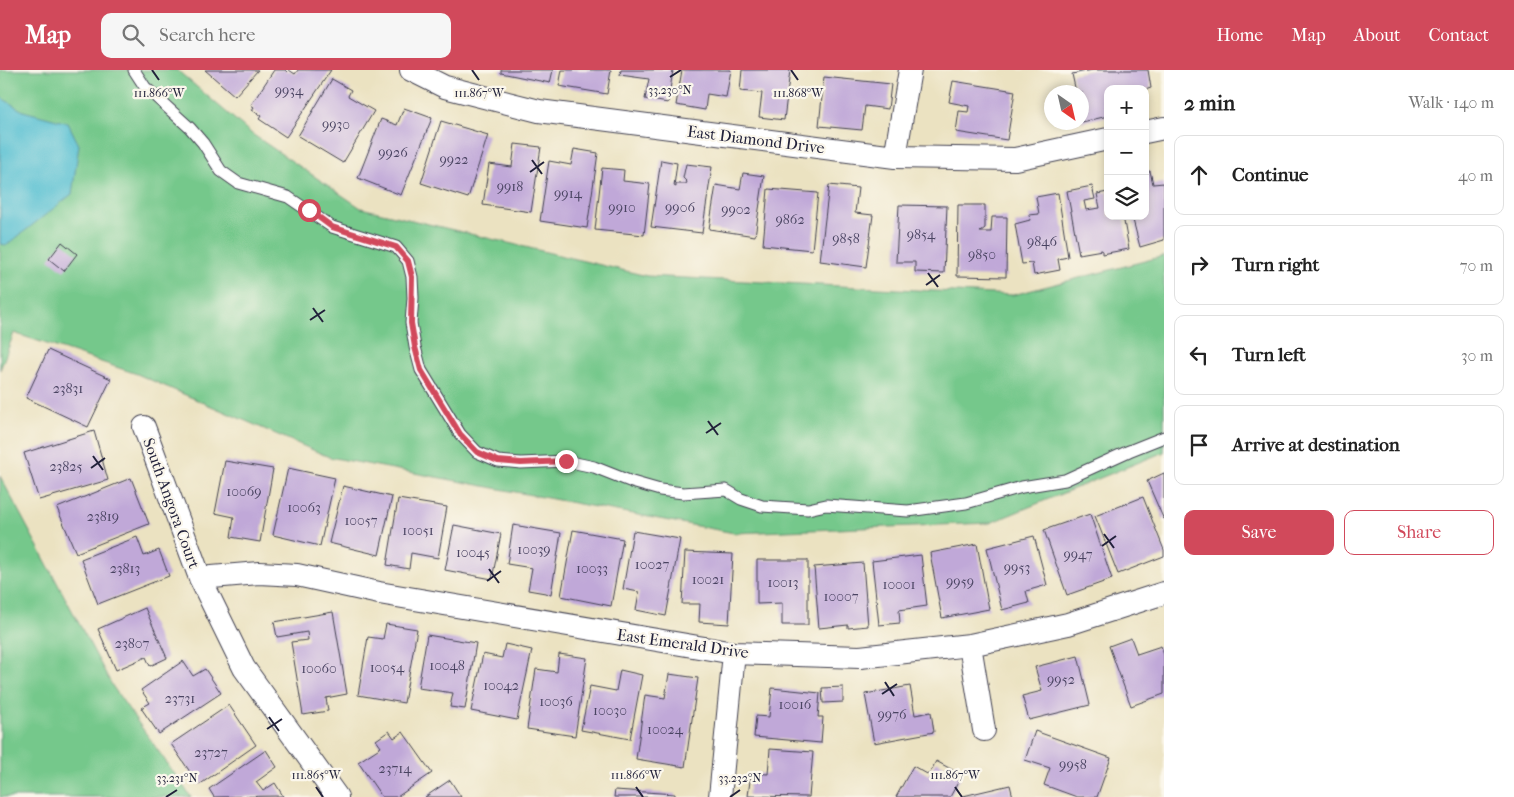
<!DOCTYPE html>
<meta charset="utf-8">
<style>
body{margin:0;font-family:"IM FELL French Canon",serif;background:#f6f6f6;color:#222}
.controls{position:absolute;right:15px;top:15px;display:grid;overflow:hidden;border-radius:10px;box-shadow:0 2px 8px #0003}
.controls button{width:45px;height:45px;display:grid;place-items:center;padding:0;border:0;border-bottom:1px solid #e0e0e0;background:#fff;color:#222;font:25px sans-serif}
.compass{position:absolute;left:1044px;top:15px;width:45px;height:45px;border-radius:50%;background:#fff;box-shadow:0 2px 8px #0003;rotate:146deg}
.stop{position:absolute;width:15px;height:15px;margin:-11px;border:4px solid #d1495b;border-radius:50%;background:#fff}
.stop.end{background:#d1495b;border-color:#fff;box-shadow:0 1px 5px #0008}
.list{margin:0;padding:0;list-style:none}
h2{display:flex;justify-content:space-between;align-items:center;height:65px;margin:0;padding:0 20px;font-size:21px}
h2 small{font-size:16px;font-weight:400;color:#767676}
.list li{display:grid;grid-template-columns:32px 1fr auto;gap:15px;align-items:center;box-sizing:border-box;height:80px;margin:0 10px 10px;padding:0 10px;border:1px solid #e0e0e0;border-radius:10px}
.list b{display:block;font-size:19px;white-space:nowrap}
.list em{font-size:16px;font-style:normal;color:#767676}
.actions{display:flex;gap:10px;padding:15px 20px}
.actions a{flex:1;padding:11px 0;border:1px solid #d1495b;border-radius:10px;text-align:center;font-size:18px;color:#d1495b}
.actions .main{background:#d1495b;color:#fff}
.icon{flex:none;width:28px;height:28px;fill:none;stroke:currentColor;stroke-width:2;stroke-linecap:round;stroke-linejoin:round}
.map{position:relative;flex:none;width:1164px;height:727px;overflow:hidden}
header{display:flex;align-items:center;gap:30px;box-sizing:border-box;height:70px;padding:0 25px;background:#d1495b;color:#fff}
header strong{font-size:24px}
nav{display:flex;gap:28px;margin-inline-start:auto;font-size:18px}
.search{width:350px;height:45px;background:#f6f6f6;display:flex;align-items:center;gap:12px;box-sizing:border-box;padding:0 18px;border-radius:10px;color:#767676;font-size:19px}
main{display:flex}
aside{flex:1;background:#fff}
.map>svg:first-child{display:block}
.green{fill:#74c88b;stroke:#4b7563}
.water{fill:#56c0d2;stroke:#3c7186}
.building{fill:#c0a8d8}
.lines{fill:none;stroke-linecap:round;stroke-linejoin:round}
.lane-casing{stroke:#403f4f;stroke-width:13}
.street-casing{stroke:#403f4f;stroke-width:24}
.lane{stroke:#fff;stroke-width:11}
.street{stroke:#fff;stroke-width:22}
.route{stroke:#d1495b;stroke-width:6}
.ticks{fill:none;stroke:#22223b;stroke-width:2}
.labels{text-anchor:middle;stroke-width:4.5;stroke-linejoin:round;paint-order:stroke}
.number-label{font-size:14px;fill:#4a4462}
.street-label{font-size:16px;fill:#22223b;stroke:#fbf7ec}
.ticks-label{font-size:12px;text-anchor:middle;fill:#22223b;stroke:#fbf7ec;stroke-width:4.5;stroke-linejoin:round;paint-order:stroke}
</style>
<header>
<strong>Map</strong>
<div class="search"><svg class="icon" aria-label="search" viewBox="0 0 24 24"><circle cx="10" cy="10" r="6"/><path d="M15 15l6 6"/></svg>Search here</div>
<nav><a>Home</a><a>Map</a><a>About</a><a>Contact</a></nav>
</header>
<main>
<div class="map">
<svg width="1164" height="727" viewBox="0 0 1164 727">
<rect width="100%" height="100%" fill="#fbf7ec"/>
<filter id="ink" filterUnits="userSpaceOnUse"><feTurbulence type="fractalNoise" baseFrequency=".02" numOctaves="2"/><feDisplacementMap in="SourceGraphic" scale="10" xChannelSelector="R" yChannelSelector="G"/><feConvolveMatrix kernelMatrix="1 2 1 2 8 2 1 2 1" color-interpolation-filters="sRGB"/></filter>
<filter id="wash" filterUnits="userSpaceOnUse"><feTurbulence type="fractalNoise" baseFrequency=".0096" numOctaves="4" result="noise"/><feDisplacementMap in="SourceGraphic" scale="20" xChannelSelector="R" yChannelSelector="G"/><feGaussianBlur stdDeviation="1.12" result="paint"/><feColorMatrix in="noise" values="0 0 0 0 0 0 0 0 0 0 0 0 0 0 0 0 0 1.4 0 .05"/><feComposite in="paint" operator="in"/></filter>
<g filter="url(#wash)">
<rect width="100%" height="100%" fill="#ebe2c1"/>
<path class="green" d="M0 0H177L252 64 361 138 647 206 1013 225 1164 186V382L990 453 734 463 329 387 137 304 14 263 0 300Z
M0 406 113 617 191 727H0Z"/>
<path class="water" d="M0 27 23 41 68 53 79 75 72 124 7 175 0 174Z"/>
<g id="blocks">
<path class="building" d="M205 0H258L235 26Z
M274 0H285L287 2 289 0 295 4 298 0H331L286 67 259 49 261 46 252 40 254 37 251 35Z
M501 0H553L550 13 501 3Z
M562 0H611L607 24 559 16Z
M621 0H673L668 33 645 29 649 9 620 5Z
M682 0H731L726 27 707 24 705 40 676 35Z
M742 0H790L784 50 759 47 762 23 740 21Z
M1093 0H1148L1151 18 1145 20 1108 19V46L1082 52V22H1076L1072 4Z
M824 7 891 14 888 39 865 36 862 60 819 56Z
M332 9 351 20 348 26 374 41 343 93 298 66Z
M953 11 1015 21 1007 70 956 62 959 41 968 42 969 36 949 32Z
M404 38 432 48 401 125 358 108 381 49 397 55Z
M441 51 488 65 468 128 421 113Z
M515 74 541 77 531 142 483 135 489 94 512 97Z
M574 79 598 83 587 158 540 151 549 91 571 95Z
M661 90 677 93 674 116 676 117V114H686L687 112 683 108 686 94 712 97 702 163 651 157Z
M602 98 624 100 623 111 650 114 644 165 595 160Z
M1150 101 1153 114 1164 113V170L1140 177 1132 146H1145V102Z
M743 103 764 106 755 166 709 159 716 115 740 119Z
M829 115 858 118 855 143 873 145 866 197 820 191Z
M1092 116 1095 129 1084 131 1086 140 1100 138 1097 124 1108 122V146H1123L1129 179 1102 184V180L1079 184 1067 121Z
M768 119 818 123 812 180 763 175Z
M1058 123 1068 187 1058 189 1060 200 1034 205 1032 193 1022 194 1015 154 1030 150 1029 145 1039 144 1036 127Z
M899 135 947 136 944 203 915 202V192H896Z
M958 135H985V158L980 162H991L992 147H1007L1006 207 957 206Z
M62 172 77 184 64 201 49 189Z
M48 280 111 309 88 357 26 328Z
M94 361 108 410 39 430 24 383Z
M225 391 273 399 260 472 231 467 234 447 215 443Z
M288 398 335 408 320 476 273 465Z
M1164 403V450L1147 411Z
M131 408 149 454 76 483 57 438Z
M343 416 392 427 379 485 329 473Z
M1143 427 1164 480V486L1118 504 1095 446Z
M398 429 447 437 438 488 411 483 409 499 387 495Z
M1090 444 1112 509 1067 525 1044 460Z
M454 455 501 464 492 509 445 500Z
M513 455 561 463 551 524 528 520 532 498 507 494Z
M573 460 623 469 611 536 561 526Z
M633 461 680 469 666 546 636 540 639 522 623 519Z
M1034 466 1047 515 1026 521 1029 533 1002 540 987 478Z
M137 467 144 486 159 480 169 506 98 534 81 489Z
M977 474 989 539 942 548 930 483Z
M685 482 733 484 729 554 699 552 700 534H682Z
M921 485 927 536 899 540 900 553 879 555 872 491Z
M757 490H808V555H782V533L757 534Z
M863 493 868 556 848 558V555L819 558 814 497Z
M145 538 167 588 150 596 146 587 116 600 98 559Z
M333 542 347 624 326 628 328 641 303 645 291 572 308 570 307 562 277 567 274 552Z
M386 554 417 559 404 633 358 625 368 567 383 569Z
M427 565 476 573 465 639 450 637 453 623 418 618Z
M1131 568 1137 584 1161 576 1164 585V624L1131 636 1109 576Z
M505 574 532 580 517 650 471 641 483 584 502 588Z
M559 584 587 588 575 666 527 659 536 599 557 602Z
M1078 586 1090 635 1029 650 1022 626 1042 621 1035 597Z
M183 591 193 606 205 599 221 623 159 664 141 638 150 633 141 620Z
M620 600 642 605 630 669 581 660 590 616 616 621Z
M669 604 698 608 685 697 636 689 645 625 665 628Z
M910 616 915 645 931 642 934 662 874 673 865 624Z
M843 617V632L823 633 822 618Z
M772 618 820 623 818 647H823L821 673 754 667 756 646 769 647Z
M229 635 256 675 199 715 171 674Z
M389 661 394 668 403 662 432 703 397 727H382L358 692 381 677 376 670Z
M1035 661 1111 688 1097 727H1077L1044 715 1050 698 1025 690Z
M770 679 813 682 809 727 748 726 751 703 768 704Z
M266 680 277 697 256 712 263 721 275 713 283 726 214 727 209 719Z
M936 691 962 705 950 727H896L913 696 929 705Z
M450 710 461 727H425Z
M1010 715 1013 727H963V726Z
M615 720 675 724V727H614Z"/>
</g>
</g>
<g filter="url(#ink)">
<use href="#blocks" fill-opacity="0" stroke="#403f4f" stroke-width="1"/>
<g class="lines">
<g class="lane-casing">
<path id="lane" d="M134 0 145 17 190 58 203 73 221 101 238 113 288 127 332 157 396 177 408 191 412 207 413 228 411 253 415 277 421 300 460 364 477 382 498 391 521 393 566 391 594 397 632 412 660 420 683 423 726 420 741 429 762 436 808 439 826 435 908 441 966 433 1022 417 1065 410 1129 381 1164 367"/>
</g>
<g class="street-casing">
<path id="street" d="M411 0 445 17 539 41 895 87 1015 89 1108 69
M1145 62 1164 58
M895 87 910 0
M144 357 200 508 244 598 337 727
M200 508 259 503 297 505 379 523 734 583 860 587 970 575 1068 554 1164 523
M970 575 984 660
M720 727 734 583"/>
</g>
<use href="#lane" class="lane"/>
<use href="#street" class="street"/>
</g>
</g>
<g class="lines" filter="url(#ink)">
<path class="route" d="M309 140 332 157 396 177 408 191 412 207 411 253 415 277 421 300 460 364 477 382 498 391 521 393 566 391"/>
</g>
<path class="ticks" d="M152 0 159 10M472 0 479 10M791 0 798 10M670 7 681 0M532 90 542 104M530 102 544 92M928 203 938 217M926 215 940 205M313 238 323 252M310 250 325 240M708 351 718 365M706 363 721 353M93 386 103 400M91 398 105 388M1104 464 1114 478M1102 476 1116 466M489 499 499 513M487 511 501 501M885 612 894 626M882 624 897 614M269 647 279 661M267 659 282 649M316 717 323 727M636 717 643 727M955 717 962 727M166 727 177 720M730 727 740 720"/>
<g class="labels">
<g class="number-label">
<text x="289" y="25">9934</text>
<text x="336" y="59">9930</text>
<text x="393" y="87">9926</text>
<text x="454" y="94">9922</text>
<text x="510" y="121">9918</text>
<text x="568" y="128">9914</text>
<text x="622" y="142">9910</text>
<text x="680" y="142">9906</text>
<text x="736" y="144">9902</text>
<text x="790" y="154">9862</text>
<text x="921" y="169">9854</text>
<text x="846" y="173">9858</text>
<text x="1042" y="176">9846</text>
<text x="982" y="189">9850</text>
<text x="68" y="323">23831</text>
<text x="66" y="401">23825</text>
<text x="244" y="426">10069</text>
<text x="304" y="442">10063</text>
<text x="103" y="451">23819</text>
<text x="361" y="455">10057</text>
<text x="418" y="465">10051</text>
<text x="534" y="484">10039</text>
<text x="473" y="487">10045</text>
<text x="1078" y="489">9947</text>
<text x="652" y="499">10027</text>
<text x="1017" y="502">9953</text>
<text x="125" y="503">23813</text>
<text x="592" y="503">10033</text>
<text x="708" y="514">10021</text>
<text x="960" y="516">9959</text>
<text x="783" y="517">10013</text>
<text x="899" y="519">10001</text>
<text x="841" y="531">10007</text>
<text x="132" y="578">23807</text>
<text x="447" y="600">10048</text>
<text x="387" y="602">10054</text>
<text x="319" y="603">10060</text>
<text x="1061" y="614">9952</text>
<text x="501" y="620">10042</text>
<text x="180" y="633">23731</text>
<text x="556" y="636">10036</text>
<text x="795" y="639">10016</text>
<text x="610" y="645">10030</text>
<text x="892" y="649">9976</text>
<text x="665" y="664">10024</text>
<text x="211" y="687">23727</text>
<text x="1073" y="699">9958</text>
<text x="395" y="703">23714</text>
</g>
<g class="street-label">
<text transform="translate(756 69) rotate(7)" y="6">East Diamond Drive</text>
<text transform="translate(172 433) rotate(70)" y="6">South Angora Court</text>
<text transform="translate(683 573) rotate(8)" y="6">East Emerald Drive</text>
</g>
</g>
<g class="ticks-label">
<text x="670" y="24">33.230°N</text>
<text x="798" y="27">111.868°W</text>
<text x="159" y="27">111.866°W</text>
<text x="479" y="27">111.867°W</text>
<text x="316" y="709">111.865°W</text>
<text x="636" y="709">111.866°W</text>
<text x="955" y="709">111.867°W</text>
<text x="177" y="712">33.231°N</text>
<text x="740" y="712">33.232°N</text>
</g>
</svg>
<div class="controls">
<button>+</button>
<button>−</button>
<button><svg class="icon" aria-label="layers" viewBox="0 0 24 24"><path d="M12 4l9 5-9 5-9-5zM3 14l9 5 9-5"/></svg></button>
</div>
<svg class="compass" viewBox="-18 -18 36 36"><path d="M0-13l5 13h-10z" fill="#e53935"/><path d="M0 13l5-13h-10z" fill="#767676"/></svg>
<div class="stop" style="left:309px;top:140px"></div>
<div class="stop end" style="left:566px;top:391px"></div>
</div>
<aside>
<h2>2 min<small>Walk · 140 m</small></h2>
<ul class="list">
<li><svg class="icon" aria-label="ahead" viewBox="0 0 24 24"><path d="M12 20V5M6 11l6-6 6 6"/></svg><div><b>Continue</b></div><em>40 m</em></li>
<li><svg class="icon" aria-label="right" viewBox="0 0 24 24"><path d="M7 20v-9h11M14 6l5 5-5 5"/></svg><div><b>Turn right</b></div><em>70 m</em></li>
<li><svg class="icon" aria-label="left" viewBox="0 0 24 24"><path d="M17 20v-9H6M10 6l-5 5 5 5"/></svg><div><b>Turn left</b></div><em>30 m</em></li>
<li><svg class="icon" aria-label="arrive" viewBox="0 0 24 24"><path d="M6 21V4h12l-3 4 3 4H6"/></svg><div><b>Arrive at destination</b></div></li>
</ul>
<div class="actions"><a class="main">Save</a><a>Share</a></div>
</aside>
</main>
